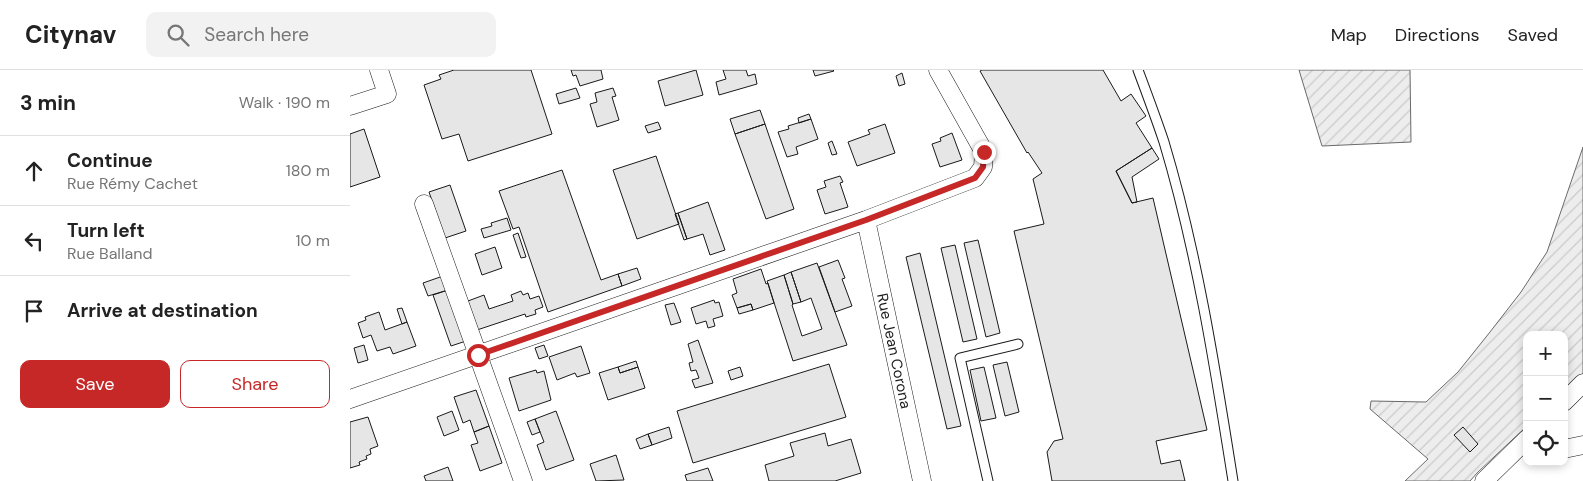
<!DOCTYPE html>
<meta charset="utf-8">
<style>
body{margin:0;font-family:"DM Sans",sans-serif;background:#f2f2f2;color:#222}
.controls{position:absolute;right:15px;bottom:15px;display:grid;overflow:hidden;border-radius:10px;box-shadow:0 2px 8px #0003}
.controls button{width:45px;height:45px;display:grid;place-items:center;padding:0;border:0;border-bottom:1px solid #e0e0e0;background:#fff;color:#222;font:25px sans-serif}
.stop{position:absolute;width:15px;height:15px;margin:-11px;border:4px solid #c62828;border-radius:50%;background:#fff}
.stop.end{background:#c62828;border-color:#fff;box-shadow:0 1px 5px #0008}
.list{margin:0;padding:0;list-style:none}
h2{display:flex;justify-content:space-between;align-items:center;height:65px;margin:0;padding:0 20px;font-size:21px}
h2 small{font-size:16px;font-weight:400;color:#767676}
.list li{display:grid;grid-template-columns:32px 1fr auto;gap:15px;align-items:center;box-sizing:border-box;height:70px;padding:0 20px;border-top:1px solid #e0e0e0}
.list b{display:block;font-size:19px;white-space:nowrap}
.list p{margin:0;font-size:16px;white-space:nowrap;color:#767676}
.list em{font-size:16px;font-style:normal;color:#767676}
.actions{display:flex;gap:10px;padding:15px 20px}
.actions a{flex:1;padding:11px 0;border:1px solid #c62828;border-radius:10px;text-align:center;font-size:18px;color:#c62828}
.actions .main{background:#c62828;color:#fff}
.icon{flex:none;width:28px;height:28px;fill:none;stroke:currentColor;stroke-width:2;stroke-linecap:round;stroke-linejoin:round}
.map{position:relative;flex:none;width:1233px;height:411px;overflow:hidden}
header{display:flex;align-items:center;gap:30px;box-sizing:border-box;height:70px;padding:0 25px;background:#fff;border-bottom:1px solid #e0e0e0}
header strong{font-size:24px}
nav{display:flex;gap:28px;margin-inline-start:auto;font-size:18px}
.search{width:350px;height:45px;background:#f2f2f2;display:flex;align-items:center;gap:12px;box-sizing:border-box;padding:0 18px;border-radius:10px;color:#767676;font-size:19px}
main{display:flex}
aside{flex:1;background:#fff}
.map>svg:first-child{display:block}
.garden{fill:url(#garden-furrows);stroke:#6a6a6a}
.building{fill:#e6e6e6;stroke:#1a1a1a}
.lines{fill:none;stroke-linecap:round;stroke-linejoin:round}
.service-casing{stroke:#1a1a1a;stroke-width:11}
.minor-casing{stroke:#1a1a1a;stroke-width:19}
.service{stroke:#fff;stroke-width:9}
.minor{stroke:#fff;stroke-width:18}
.route{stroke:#c62828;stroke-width:6}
.labels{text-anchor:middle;stroke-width:4;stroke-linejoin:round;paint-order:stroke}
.street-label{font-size:15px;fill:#1a1a1a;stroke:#fff}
</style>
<header>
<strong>Citynav</strong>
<div class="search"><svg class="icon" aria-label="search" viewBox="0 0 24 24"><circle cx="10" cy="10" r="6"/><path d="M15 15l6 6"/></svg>Search here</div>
<nav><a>Map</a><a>Directions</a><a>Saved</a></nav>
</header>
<main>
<aside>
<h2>3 min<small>Walk · 190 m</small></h2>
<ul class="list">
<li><svg class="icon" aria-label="ahead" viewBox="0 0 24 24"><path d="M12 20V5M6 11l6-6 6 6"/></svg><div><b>Continue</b><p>Rue Rémy Cachet</p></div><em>180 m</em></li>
<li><svg class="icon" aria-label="left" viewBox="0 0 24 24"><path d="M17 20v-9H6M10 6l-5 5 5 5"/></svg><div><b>Turn left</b><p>Rue Balland</p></div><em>10 m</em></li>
<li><svg class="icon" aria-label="arrive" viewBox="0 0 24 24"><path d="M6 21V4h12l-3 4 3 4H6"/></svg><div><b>Arrive at destination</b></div></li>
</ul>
<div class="actions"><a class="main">Save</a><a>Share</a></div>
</aside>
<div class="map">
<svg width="1233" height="411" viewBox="0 0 1233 411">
<defs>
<pattern id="garden-furrows" width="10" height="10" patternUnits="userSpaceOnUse" patternTransform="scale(1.25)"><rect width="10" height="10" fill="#ededed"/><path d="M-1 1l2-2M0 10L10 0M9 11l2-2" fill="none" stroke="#cbcbcb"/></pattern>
</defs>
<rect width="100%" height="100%" fill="#fff"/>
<path class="garden" d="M949 0H1060L1061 72 972 76Z
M1233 77V304L1214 321V265H1177V356L1128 402 1120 411H1055L1078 389 1020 339 1021 331 1076 332 1108 302 1140 262 1171 222 1197 182Z"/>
<path class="building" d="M104 0H181L202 64 118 91 109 64 92 69 74 15 91 9 89 5Z
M221 0H251L253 9 230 16 226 5 223 6Z
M346 0 353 25 315 36 308 11Z
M373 0H396L398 6 405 4 407 14 369 25 366 12 376 9Z
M463 0H483L484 1 465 6Z
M632 0H753L771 31 781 24 796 46 786 53 802 78 766 101 782 133 803 128 857 360 806 371 811 394 830 390 835 411H702L697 382 704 371 713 369 664 161 694 154 683 109 692 103 678 82 677 83 630 1Z
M552 3 555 14 549 16 546 6Z
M226 18 230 28 209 34 206 24Z
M263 18 266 26 262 27 269 50 247 57 240 34 247 32 245 23Z
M410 40 415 54 385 64 380 49Z
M459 44 461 49 449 53 448 48Z
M461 49 468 69 446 77 448 84 437 87 428 62 439 59 438 56Z
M308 52 311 59 298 63 295 56Z
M415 54 444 139 416 149 385 64Z
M535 54 545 83 507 96 498 72 520 64 518 60Z
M14 59 30 107 0 117V64Z
M602 63 612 90 590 97 582 74 591 71 590 68Z
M482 71 487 84 482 85 478 73Z
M802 78 809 89 782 107 787 132 782 133 766 101Z
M306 86 329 154 287 169 263 100Z
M212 100 251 210 268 204 272 216 198 242 169 157 163 159 149 121Z
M490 106 493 112 490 113 498 137 475 144 467 120 476 117 474 111Z
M100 115 116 161 95 168 79 122Z
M358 132 375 180 360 185 353 164 337 169 328 143Z
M328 143 337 169 334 170 325 144Z
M157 148 161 160 134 168 131 159 142 156 141 153Z
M168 163 176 187 171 188 163 165Z
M628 170 650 263 636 267 614 173Z
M605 175 627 269 613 272 591 178Z
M145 177 152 198 132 205 125 184Z
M570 183 611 356 597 359 556 187Z
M488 190 495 208 492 209 502 236 485 242 469 197Z
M467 193 497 275 443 291 417 211 434 205 443 234 442 235 452 266 472 259 461 228 451 232 441 202Z
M287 198 291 209 272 216 268 204Z
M411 199 416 214 418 213 424 233 403 240 401 234 387 238 382 225 387 223 383 209Z
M441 202 451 232 443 234 434 205Z
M93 206 98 220 78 226 73 213Z
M98 220 116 271 101 276 83 225Z
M171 221 173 225 178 223 180 229 189 226 193 237 185 240 186 244 176 247 175 244 127 260 118 231 134 225 139 239 163 231 161 225Z
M364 230 365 233 369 232 373 246 363 249 365 256 358 258 356 251 346 254 341 238Z
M324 233 331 252 321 255 315 235Z
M401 234 403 240 389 244 387 238Z
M52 238 57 252 52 254 47 239Z
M29 242 35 260 57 252 66 276 43 284 40 277 27 281 21 265 13 268 8 253 16 250 15 247Z
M348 270 363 313 345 318 342 310 349 308 346 300 341 301 339 293 343 292 338 274Z
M14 275 18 290 8 293 4 278Z
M194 275 198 286 189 289 185 278Z
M231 276 240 303 227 307 225 303 207 310 199 287Z
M286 291 288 297 270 303 268 297Z
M657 292 669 342 655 346 643 295Z
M479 294 496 347 343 393 327 341Z
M268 297 270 303 288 297 295 318 258 330 249 303Z
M390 297 393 306 381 310 378 301Z
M634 297 646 348 631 351 620 300Z
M186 300 187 303 194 301 201 330 169 341 159 308Z
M126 320 139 356 124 362 120 350 113 353 104 327Z
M102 341 109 360 94 366 87 347Z
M206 341 224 390 196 400 187 375 194 372 185 349Z
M18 347 28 376 20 379 21 384 16 386 17 389 9 392 10 395 0 398V352Z
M185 349 190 362 182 365 177 352Z
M139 356 152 393 130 401 121 375 128 373 124 362Z
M319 357 322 368 302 375 298 364Z
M1113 357 1128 374 1120 382 1104 365Z
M475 363 478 376 501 369 511 403 485 411H419L415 395 444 386 440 373Z
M298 364 302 375 290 379 286 369Z
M266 385 274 410 246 411 240 394Z
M98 397 103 411H76L74 406Z
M358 398 363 411H337L335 405Z"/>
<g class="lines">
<g class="service-casing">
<path id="service" d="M788 0C797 24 806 48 814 72 847 182 865 297 883 411
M638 411 610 288 668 274"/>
</g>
<g class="minor-casing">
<path id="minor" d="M0 36 37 24 29 0
M74 134 173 411
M516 150 572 411
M0 329 516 150 625 108 633 97 634 82 588 0
M1214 332 1233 313
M1214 379 1233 375
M1134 411 1177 369"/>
</g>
<use href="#service" class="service"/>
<use href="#minor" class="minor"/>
</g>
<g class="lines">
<path class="route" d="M128 285 516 150 625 108 633 97 634 82"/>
</g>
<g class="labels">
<g class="street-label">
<text transform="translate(544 281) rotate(78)" y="5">Rue Jean Corona</text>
</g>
</g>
</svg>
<div class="controls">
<button>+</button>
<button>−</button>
<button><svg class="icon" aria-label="locate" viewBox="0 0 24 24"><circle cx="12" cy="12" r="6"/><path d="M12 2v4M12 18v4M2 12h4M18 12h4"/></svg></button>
</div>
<div class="stop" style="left:128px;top:285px"></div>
<div class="stop end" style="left:634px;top:82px"></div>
</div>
</main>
